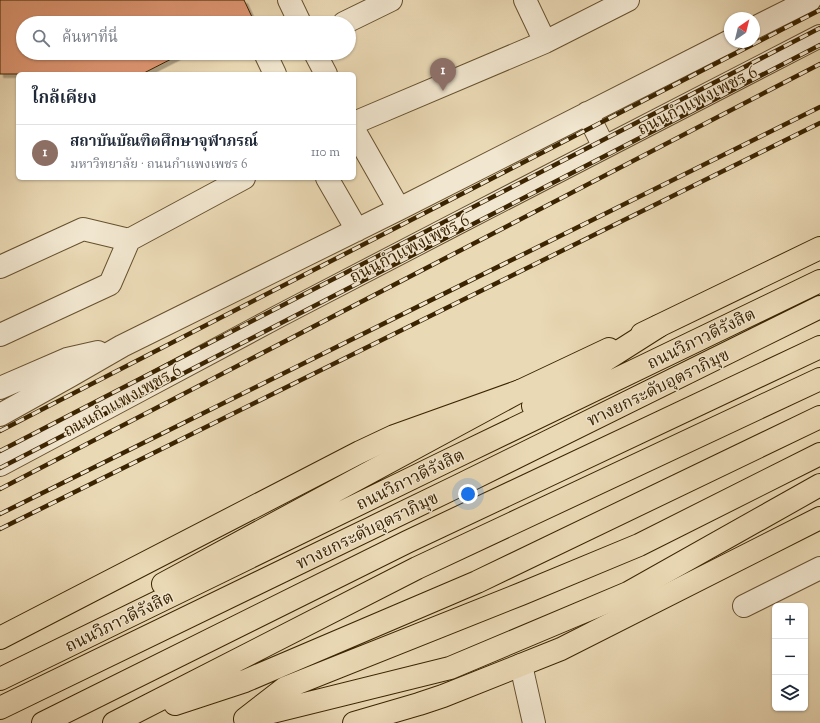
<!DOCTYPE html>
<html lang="th">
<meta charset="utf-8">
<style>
body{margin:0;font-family:"Sorts Mill Goudy","Noto Serif Thai",serif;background:#f2f2f3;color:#1f2937}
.controls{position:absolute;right:12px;bottom:12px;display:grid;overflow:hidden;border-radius:6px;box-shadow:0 1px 3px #0004}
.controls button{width:36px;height:36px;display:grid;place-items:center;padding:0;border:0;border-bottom:1px solid #e0e1e3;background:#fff;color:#1f2937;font:20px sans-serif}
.compass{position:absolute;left:724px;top:12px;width:36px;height:36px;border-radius:50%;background:#fff;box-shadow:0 1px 3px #0004;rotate:35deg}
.you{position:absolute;left:468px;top:494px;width:14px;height:14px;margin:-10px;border:3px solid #fff;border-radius:50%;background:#1a73e8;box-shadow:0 0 0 6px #1a73e833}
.badge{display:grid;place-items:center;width:26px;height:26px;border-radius:50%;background:#1a73e8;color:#fff;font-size:13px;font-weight:700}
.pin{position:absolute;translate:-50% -33px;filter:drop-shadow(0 1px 2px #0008)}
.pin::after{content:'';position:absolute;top:21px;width:14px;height:12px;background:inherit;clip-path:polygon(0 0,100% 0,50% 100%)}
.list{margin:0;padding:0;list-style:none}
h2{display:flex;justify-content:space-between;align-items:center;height:52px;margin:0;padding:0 16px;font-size:17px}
h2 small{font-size:13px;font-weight:400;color:#747a83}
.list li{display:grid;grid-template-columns:26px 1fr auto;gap:12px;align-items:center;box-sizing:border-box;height:56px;padding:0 16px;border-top:1px solid #e0e1e3}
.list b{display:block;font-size:15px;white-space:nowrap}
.list p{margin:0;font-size:13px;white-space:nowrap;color:#747a83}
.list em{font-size:13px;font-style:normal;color:#747a83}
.icon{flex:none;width:22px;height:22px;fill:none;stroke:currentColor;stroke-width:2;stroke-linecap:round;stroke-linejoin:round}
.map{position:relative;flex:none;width:820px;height:723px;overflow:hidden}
.search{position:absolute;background:#fff;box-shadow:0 1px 3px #0004;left:16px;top:16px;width:340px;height:44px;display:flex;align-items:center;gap:10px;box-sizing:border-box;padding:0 14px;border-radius:22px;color:#747a83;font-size:15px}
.panel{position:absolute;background:#fff;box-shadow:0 1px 3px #0004;left:16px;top:72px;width:340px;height:108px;border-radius:6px}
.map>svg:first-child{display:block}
.building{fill:#e19875;stroke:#3b2401;filter:url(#shadow)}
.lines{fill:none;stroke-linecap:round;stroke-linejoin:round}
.minor-casing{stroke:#67512e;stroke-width:24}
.major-casing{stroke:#3b2401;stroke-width:24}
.highway-casing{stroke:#3b2401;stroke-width:24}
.minor{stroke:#f1e6cf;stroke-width:22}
.major{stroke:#ead9b5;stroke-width:22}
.highway{stroke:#ead9b5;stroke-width:22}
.rail-casing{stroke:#3b2401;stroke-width:4.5}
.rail{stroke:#f1e6cf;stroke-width:3;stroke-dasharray:9;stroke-linecap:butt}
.labels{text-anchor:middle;stroke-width:3;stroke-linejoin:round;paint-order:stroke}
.street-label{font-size:17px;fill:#3b2401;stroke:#f1e6cf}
</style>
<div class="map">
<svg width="820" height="723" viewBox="0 0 820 723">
<defs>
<filter id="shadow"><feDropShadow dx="3.5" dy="3.5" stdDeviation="0" flood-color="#0004"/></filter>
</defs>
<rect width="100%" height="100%" fill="#ead9b5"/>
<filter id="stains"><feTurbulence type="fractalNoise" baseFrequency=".005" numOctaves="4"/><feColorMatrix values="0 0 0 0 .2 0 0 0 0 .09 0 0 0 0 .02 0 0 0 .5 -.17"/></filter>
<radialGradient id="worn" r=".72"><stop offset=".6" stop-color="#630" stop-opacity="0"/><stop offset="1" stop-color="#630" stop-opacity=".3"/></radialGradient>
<path class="building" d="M0 0H244L252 17 241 23H23V53H183L142 74H0Z"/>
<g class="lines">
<g class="minor-casing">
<path id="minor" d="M289 0 300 23
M525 0 545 42
M344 23 391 0
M754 28 810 0
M265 53 275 74
M315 53 326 74
M587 113 604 147
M354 123 545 42 628 0
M354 130 399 209
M327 178 357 230
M0 267 83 229 129 240
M0 335 110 284 129 240 244 178
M0 388 67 359 98 352
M0 415 70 376 122 346 399 209 730 41
M0 465C93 416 186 365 279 316 459 222 640 129 820 36
M744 606 820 568
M521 665 534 723"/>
</g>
<g class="major-casing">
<path id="major" d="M642 334 820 248
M0 638 360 452 394 436 520 391 609 349
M354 723 419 704 443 696 561 649 820 518"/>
</g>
<g class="highway-casing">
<path id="highway" d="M533 406 659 326
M163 584 520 391
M0 679 447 461 820 281
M175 704 245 681 477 582 820 417
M0 708 460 485 820 307
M252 717 450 668 628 593 820 485
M245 719 285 688 521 594 639 545 820 454
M43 723 407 542 820 347
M114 723 417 568 820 379"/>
</g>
<use href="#minor" class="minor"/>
<use href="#major" class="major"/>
<use href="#highway" class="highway"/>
<g class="rail-casing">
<path id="rail" d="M0 431 820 10
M0 451 820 28
M0 468 820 45
M0 489 820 64
M0 514 820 107
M0 529 820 123"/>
</g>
<use href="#rail" class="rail"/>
</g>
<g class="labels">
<g class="street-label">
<text transform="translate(697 100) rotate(-27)" y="6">ถนนกำแพงเพชร 6</text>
<text transform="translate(409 248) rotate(-27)" y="6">ถนนกำแพงเพชร 6</text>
<text transform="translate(701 338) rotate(-26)" y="6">ถนนวิภาวดีรังสิต</text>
<text transform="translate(658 387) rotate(-26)" y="6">ทางยกระดับอุตราภิมุข</text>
<text transform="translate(122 400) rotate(-29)" y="6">ถนนกำแพงเพชร 6</text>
<text transform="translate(410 479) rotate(-26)" y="6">ถนนวิภาวดีรังสิต</text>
<text transform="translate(367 530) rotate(-26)" y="6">ทางยกระดับอุตราภิมุข</text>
<text transform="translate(119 621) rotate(-26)" y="6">ถนนวิภาวดีรังสิต</text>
</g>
</g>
<rect width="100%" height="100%" filter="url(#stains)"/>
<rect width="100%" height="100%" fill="url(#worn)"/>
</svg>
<div class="controls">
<button>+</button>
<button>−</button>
<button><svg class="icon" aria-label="layers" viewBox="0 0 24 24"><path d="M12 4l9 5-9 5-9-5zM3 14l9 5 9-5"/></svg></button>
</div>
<svg class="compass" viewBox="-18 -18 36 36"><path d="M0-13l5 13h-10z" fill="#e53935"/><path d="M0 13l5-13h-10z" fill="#747a83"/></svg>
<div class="you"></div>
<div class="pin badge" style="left:443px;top:91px;background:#8d6e63">1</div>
<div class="search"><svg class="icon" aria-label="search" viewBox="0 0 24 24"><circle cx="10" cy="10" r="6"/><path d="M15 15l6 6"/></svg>ค้นหาที่นี่</div>
<section class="panel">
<h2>ใกล้เคียง<small></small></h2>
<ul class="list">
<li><span class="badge" style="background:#8d6e63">1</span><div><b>สถาบันบัณฑิตศึกษาจุฬาภรณ์</b><p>มหาวิทยาลัย · ถนนกำแพงเพชร 6</p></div><em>110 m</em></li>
</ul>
</section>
</div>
